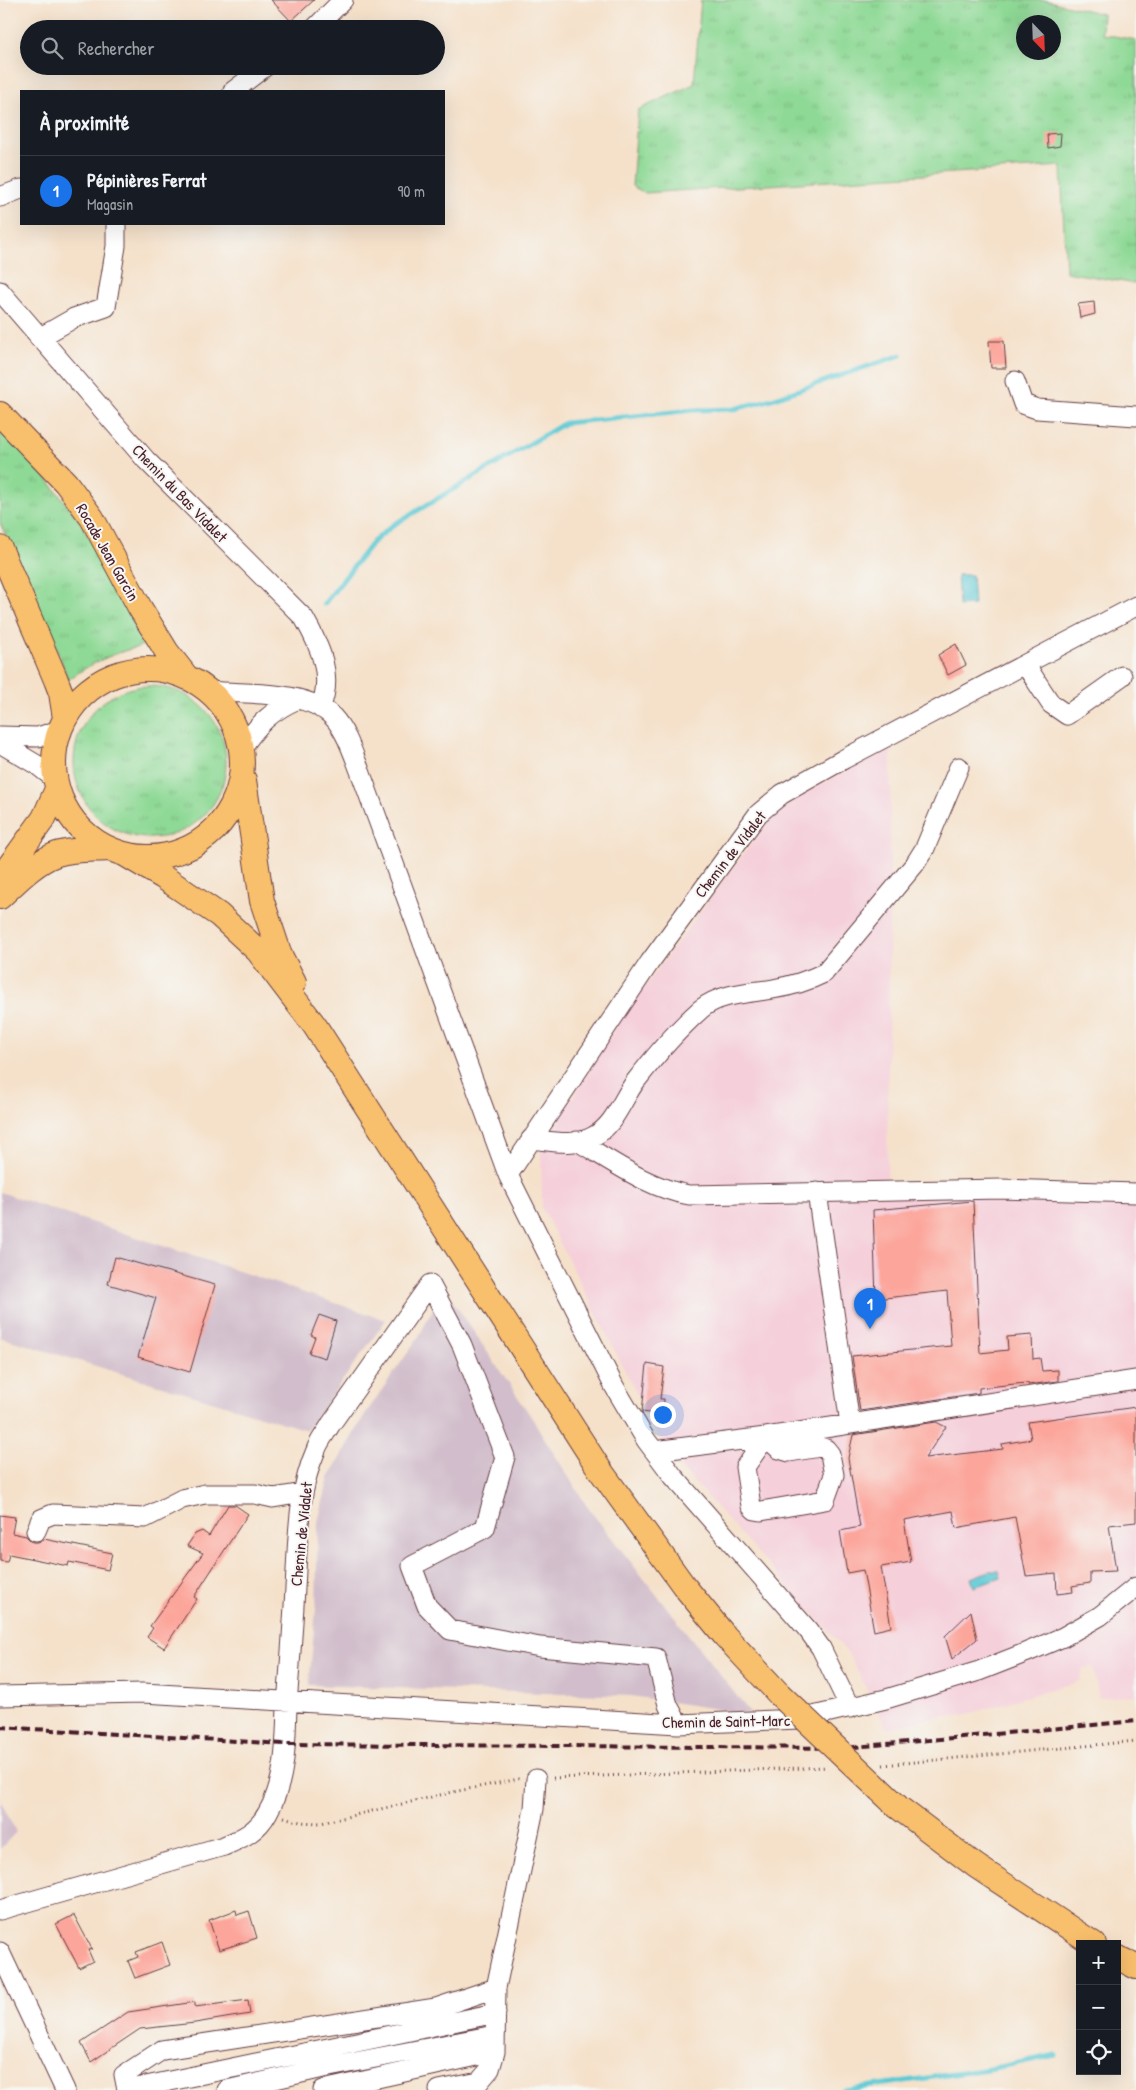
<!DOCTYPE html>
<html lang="fr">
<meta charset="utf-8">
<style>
body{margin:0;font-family:"Patrick Hand",sans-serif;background:#20242c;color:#f1f3f6}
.controls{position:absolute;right:15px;bottom:15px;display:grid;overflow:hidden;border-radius:0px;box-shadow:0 5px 20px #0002}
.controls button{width:45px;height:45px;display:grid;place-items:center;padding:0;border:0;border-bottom:1px solid #363941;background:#171b24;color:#f1f3f6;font:25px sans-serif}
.compass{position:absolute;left:1016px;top:15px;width:45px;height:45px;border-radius:50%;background:#171b24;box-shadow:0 5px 20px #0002;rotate:157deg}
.you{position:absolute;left:662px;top:1414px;width:18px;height:18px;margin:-12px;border:4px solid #fff;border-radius:50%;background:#1a73e8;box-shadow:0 0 0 8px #1a73e833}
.badge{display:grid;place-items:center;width:32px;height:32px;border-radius:50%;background:#1a73e8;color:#fff;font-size:16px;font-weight:700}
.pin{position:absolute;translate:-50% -41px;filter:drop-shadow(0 1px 2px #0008)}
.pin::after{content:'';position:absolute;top:26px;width:18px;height:15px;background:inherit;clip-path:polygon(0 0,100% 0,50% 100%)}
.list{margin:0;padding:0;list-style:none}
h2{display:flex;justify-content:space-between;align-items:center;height:65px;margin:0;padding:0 20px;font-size:21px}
h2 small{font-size:16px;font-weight:400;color:#9ea1a6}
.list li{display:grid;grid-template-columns:32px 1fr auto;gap:15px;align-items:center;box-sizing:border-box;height:70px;padding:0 20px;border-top:1px solid #363941}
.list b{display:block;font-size:19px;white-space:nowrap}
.list p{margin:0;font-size:16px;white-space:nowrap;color:#9ea1a6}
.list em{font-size:16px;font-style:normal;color:#9ea1a6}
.icon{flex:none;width:28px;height:28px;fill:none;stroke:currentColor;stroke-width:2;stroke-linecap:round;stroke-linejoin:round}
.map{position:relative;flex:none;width:1136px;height:2090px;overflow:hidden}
.search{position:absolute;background:#171b24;box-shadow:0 5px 20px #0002;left:20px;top:20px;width:425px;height:55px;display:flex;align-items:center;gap:12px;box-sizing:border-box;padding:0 18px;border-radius:28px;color:#9ea1a6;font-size:19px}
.panel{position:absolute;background:#171b24;box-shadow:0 5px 20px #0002;left:20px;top:90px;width:425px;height:135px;border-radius:0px}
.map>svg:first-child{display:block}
.built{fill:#f5cfda}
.industrial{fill:#d1bdcb}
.grass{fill:url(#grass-tufts);stroke:#6c7c60;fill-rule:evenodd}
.water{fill:#5cc9d4;stroke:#537480}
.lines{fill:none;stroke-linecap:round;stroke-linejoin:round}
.stream{stroke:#5cc9d4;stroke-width:5}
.building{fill:#fca69b}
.minor-casing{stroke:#643c43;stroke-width:21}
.major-casing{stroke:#643c43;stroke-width:26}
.path{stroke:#643c43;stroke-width:3;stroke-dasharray:1 4;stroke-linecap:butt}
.minor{stroke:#fff;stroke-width:19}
.major{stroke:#f8bf6c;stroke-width:24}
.rail{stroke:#4a1f2b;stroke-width:4;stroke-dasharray:8 4;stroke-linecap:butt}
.major-bridge-casing{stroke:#643c43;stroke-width:26;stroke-linecap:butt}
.major-bridge{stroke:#f8bf6c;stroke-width:24}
.labels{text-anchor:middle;stroke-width:4;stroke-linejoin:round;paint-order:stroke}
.street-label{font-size:16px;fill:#4a1f2b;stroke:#f6f6f2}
</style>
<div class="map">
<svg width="1136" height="2090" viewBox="0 0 1136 2090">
<defs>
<pattern id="grass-tufts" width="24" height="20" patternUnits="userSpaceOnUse" patternTransform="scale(1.25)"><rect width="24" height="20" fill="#8ed995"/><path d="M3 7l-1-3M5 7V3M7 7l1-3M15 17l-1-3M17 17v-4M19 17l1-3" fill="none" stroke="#7cba81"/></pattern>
</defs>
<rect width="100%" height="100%" fill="#f6f6f2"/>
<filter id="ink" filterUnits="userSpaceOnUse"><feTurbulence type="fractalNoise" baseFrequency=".02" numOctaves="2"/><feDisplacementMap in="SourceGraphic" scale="10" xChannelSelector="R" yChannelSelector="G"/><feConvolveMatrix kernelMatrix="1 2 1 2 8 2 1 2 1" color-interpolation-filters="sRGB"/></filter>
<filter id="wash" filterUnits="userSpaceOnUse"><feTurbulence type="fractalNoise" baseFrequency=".0096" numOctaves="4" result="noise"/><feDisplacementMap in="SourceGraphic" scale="20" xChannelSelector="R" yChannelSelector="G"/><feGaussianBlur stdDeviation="1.12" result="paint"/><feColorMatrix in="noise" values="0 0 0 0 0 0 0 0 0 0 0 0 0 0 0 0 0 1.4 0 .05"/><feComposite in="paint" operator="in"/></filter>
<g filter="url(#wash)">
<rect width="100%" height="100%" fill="#f5e1ca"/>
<path class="built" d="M891 748 887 1184H1136V1695L1099 1698 1093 1667 1083 1669 1079 1681 968 1714 937 1717 887 1729 848 1653 666 1451 542 1208 541 1149 625 1013 768 821 802 794Z"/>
<path class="industrial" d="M0 1192 386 1320 307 1430 0 1337Z
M444 1288 530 1415 588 1508 751 1714 631 1696 309 1685 316 1609 318 1522 329 1477 364 1416 418 1338Z
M0 1800 16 1832 0 1849Z"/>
<path class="grass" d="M701 0H1044L1103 14 1102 34 1136 40V284L1066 272 1061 166 645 193 632 186 638 110 694 84ZM1024 22H1054V52H1024Z
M0 427 35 464 79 520 148 642C137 649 132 648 121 652 101 659 85 667 68 680L60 657 0 523Z
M74 762a76 76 0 1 1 152 0a76 76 0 1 1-152 0Z"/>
<path class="water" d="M957 575H972L974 605 959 606Z
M990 1571H999L1001 1578 974 1587 971 1578Z"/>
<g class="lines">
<path class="stream" d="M324 604 372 543 393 525 565 423 693 410 734 409 769 400 901 355
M843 2090 989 2069 1056 2055"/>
</g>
<g id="blocks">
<path class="building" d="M271 0H314L291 21Z
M1061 133 1060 146 1048 148 1047 134Z
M1094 302 1095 314 1080 318 1078 304Z
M989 341H1004L1006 368H991Z
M956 644 966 665 948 675 938 655Z
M973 1201 980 1353 1008 1350 1007 1337 1032 1335 1033 1359 1040 1358 1042 1371 1058 1370V1381L1028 1385V1383L1015 1384 979 1388V1393L860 1411 852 1356 951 1346 947 1291 876 1299 873 1210Z
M115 1257 215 1285 190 1372 138 1357 156 1298 108 1284Z
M319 1315 336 1321 325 1358 309 1353 315 1337 311 1335Z
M647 1364 664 1367 660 1399H664L663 1415 642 1412Z
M1136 1407V1522L1109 1525 1116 1571 1090 1572V1583L1072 1586 1073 1592 1057 1594 1056 1573 1026 1576 1015 1517 956 1528 953 1511 904 1520 911 1562 881 1567 891 1627 874 1631 863 1570 847 1573 840 1531 860 1527 848 1458 853 1435 936 1422 946 1427 925 1458 1003 1449 1002 1444 1031 1439 1028 1422Z
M228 1505H235L248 1514 194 1597 197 1599 164 1648 147 1637 153 1628 150 1626 203 1553 187 1546 195 1534 202 1531 209 1536Z
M0 1515 15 1517 12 1533 26 1536 32 1542H38L44 1539 112 1553 108 1570 69 1562 68 1566 9 1554 7 1562 0 1561Z
M971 1611 977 1639 952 1659 945 1636Z
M236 1910 237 1915 249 1911 257 1938 219 1950 209 1920Z
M74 1915 92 1949 88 1950 93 1961 79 1968 56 1924Z
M162 1942 170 1965 135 1978 128 1961 138 1957 136 1952Z
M248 2000 250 2014 195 2023 140 2029 91 2062 81 2043 128 2012 195 2002V2007Z"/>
</g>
</g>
<g filter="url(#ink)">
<use href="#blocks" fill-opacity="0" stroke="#643c43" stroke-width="1"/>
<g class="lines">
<g class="minor-casing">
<path id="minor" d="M314 29 343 0
M233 91 266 66
M0 197 21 189
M0 291 146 460 304 618C320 646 334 677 320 708
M39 338 74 318 106 307 116 246V224
M1015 381 1023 404 1037 409 1136 416
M1025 664 1051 704 1067 715 1122 676
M211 691C246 695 306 689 333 717 346 731 353 753 360 771L508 1175 614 1386 646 1440 673 1476 808 1630 821 1648 850 1708
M0 736 38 737 59 730
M0 743 37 765 55 779
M242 748C258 724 271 711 298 699
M531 1139C551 1141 575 1147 594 1136 614 1126 622 1100 635 1082 655 1056 676 1031 701 1009 720 993 750 993 773 989 791 986 808 981 824 973L915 864 925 848 959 767
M577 1141C612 1161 648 1188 689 1195L1001 1189 1136 1193
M508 1175 650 962 758 814 782 794 844 759 1136 606
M817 1192 850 1424
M766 1437 779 1449 789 1452 820 1447 826 1449 830 1454 834 1475 825 1500 761 1511 755 1510 751 1506 745 1467Z
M654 1451 766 1437 1136 1380
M36 1531 41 1519 53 1514 145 1518 182 1499 205 1494H255L273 1498 303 1493
M0 1696 143 1693 678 1724 800 1719 886 1699 979 1671 1025 1653 1063 1637 1100 1616 1136 1587
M0 1910 224 1846C243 1838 258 1831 268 1812 286 1781 286 1740 287 1705 290 1666 293 1627 295 1588 298 1543 297 1493 316 1450 319 1441 326 1433 331 1424L430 1284 462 1345 505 1457 485 1528 412 1566 427 1606 450 1630 540 1647 656 1658 668 1705 678 1724
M0 1952 65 2090
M127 2090 124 2075 162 2050 436 2008 496 1988
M127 2090 496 2013
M227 2090 319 2069 495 2035
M323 2090 495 2052
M439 2090 479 2082 490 2069 495 2052 496 1988 534 1809 536 1779"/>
</g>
<g class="major-casing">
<path id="major" d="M0 414 66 483 92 518 140 608 167 652 185 675
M0 548 56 680 61 693 65 718
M54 763a94 94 0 1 1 188 0a94 94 0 1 1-188 0Z
M244 780 262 901 280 955 294 982
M126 855 163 877 219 915 258 951 315 1026 600 1470 684 1586 725 1636 779 1694
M0 879 44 818 57 789
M0 897C17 881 35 862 57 854 73 849 91 850 108 849
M880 1790 898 1807 976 1866 1094 1944
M1117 1957 1136 1967"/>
</g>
<path class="path" d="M883 1765 1136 1741
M553 1778 827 1767
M284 1817 300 1822 321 1823 453 1792 519 1779"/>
<use href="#minor" class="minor"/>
<use href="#major" class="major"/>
<path class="rail" d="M0 1727 285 1744 843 1748 1136 1721"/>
<g class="major-bridge-casing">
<path id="major-bridge" d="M779 1694 880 1790"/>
</g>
<use href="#major-bridge" class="major-bridge"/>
</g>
</g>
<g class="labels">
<g class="street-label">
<text transform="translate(180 493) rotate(46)" y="6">Chemin du Bas Vidalet</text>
<text transform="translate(108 552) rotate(60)" y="6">Rocade Jean Garcin</text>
<text transform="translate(730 854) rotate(-52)" y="6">Chemin de Vidalet</text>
<text transform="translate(301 1534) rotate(-84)" y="6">Chemin de Vidalet</text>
<text transform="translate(726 1721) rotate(-1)" y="6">Chemin de Saint-Marc</text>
</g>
</g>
</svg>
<div class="controls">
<button>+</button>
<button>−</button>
<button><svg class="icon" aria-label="locate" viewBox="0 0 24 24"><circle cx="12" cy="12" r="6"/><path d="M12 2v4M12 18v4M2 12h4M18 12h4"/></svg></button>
</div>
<svg class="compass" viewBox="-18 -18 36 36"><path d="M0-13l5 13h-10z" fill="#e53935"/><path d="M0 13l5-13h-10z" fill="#9ea1a6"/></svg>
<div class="you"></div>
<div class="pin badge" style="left:870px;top:1329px">1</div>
<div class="search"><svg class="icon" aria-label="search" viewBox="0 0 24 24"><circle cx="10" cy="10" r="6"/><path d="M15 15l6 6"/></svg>Rechercher</div>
<section class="panel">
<h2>À proximité<small></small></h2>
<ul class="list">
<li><span class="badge">1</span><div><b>Pépinières Ferrat</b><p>Magasin</p></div><em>90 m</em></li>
</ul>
</section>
</div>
